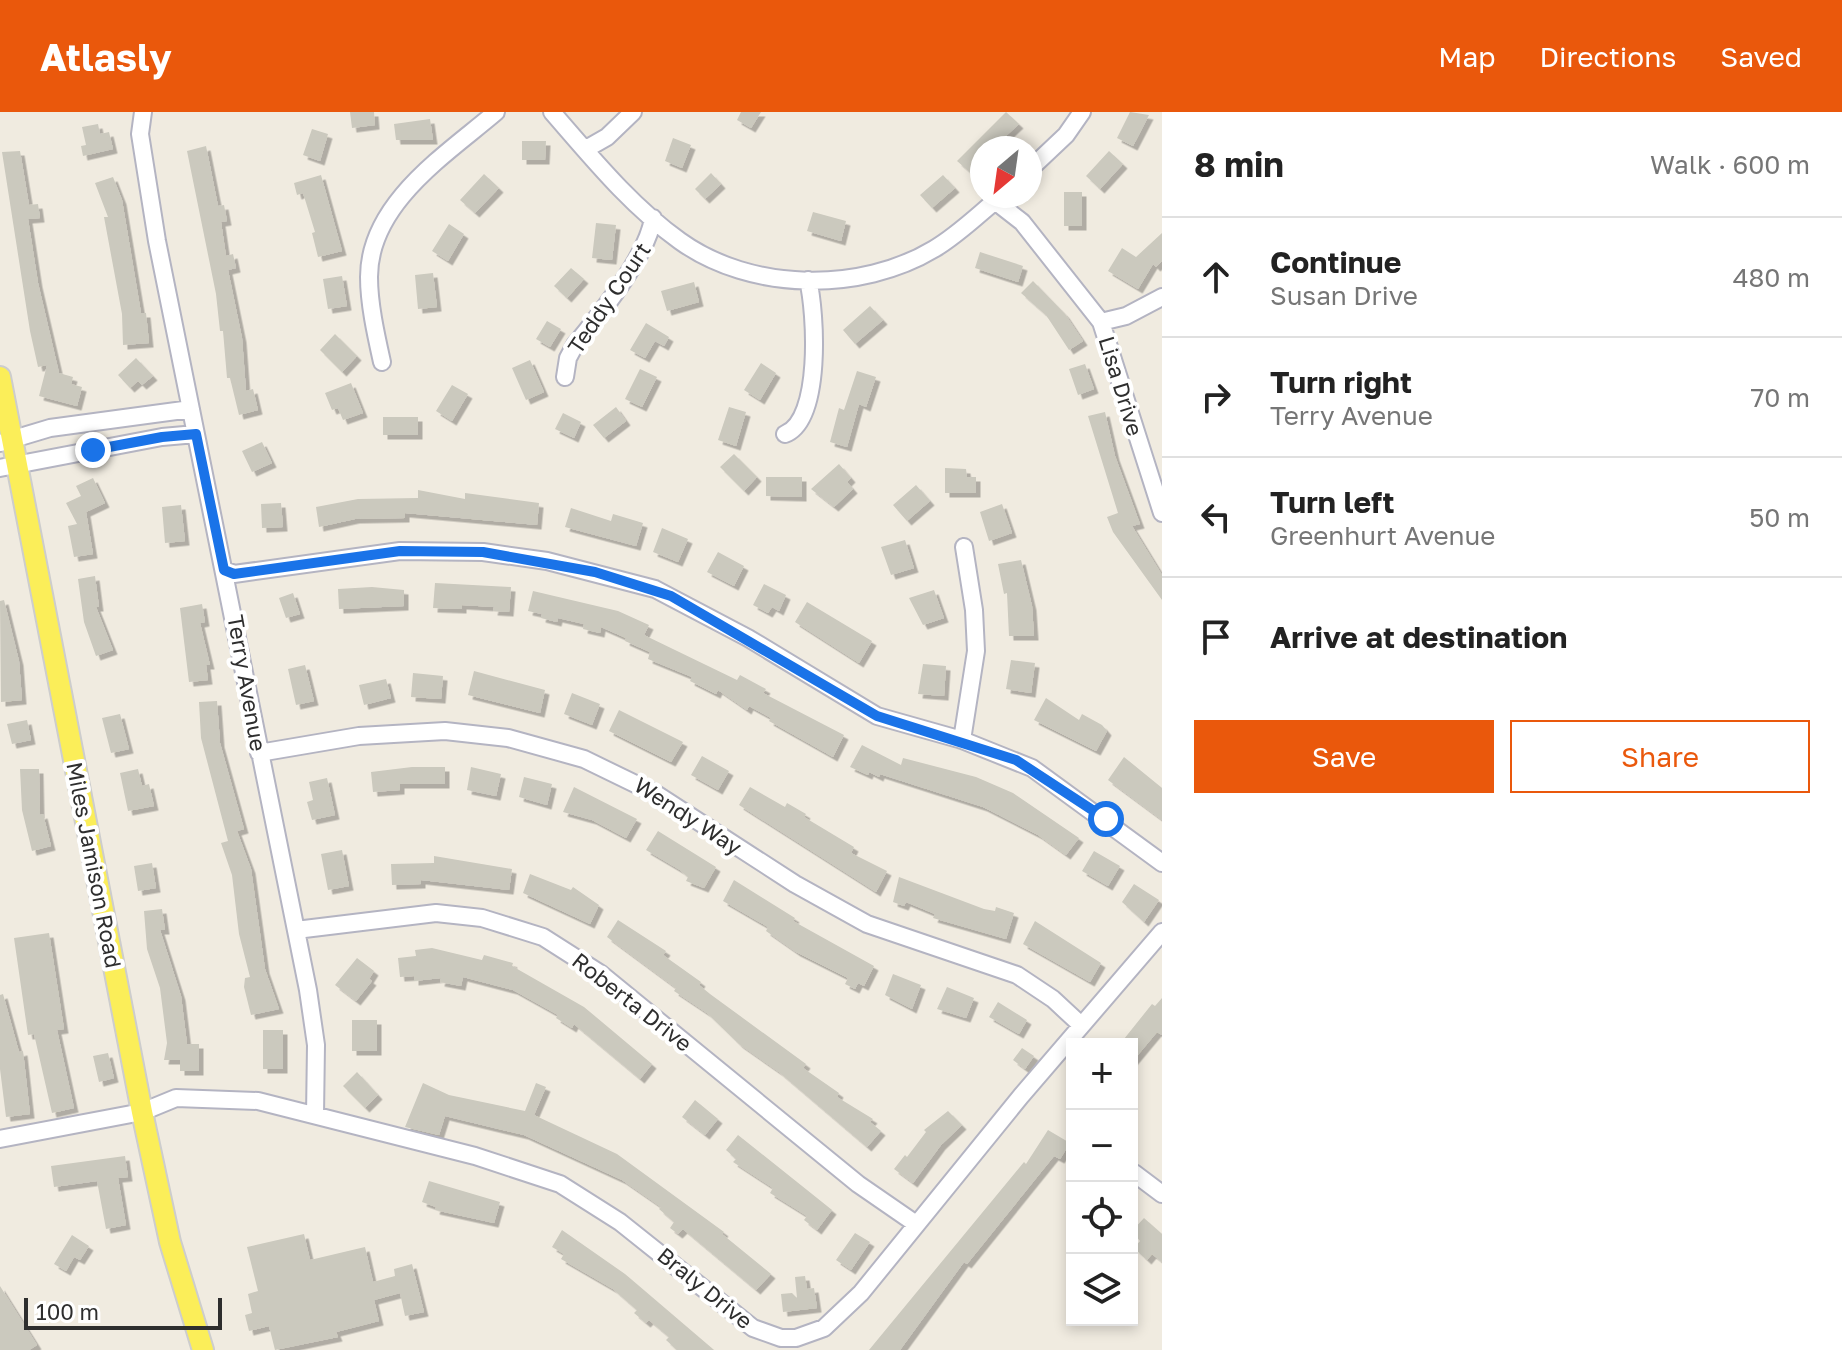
<!DOCTYPE html>
<meta charset="utf-8">
<style>
body{margin:0;font-family:"Golos Text",sans-serif;background:#f2f2f2;color:#222}
.controls{position:absolute;right:24px;bottom:24px;display:grid;overflow:hidden;border-radius:0px;box-shadow:0 4px 12px #0003}
.controls button{width:72px;height:72px;display:grid;place-items:center;padding:0;border:0;border-bottom:2px solid #e0e0e0;background:#fff;color:#222;font:40px sans-serif}
.compass{position:absolute;left:970px;top:24px;width:72px;height:72px;border-radius:50%;background:#fff;box-shadow:0 4px 12px #0003;rotate:209deg}
.scale{position:absolute;left:24px;bottom:20px;width:198px;box-sizing:border-box;padding-left:8px;border:4px solid #2e2e2e;border-top:0;font-size:22px;line-height:28px;white-space:nowrap;color:#2e2e2e;-webkit-text-stroke:6px #fff;paint-order:stroke}
.stop{position:absolute;width:24px;height:24px;margin:-18px;border:6px solid #1a73e8;border-radius:50%;background:#fff}
.stop.end{background:#1a73e8;border-color:#fff;box-shadow:0 2px 8px #0008}
.list{margin:0;padding:0;list-style:none}
h2{display:flex;justify-content:space-between;align-items:center;height:104px;margin:0;padding:0 32px;font-size:34px}
h2 small{font-size:26px;font-weight:400;color:#767676}
.list li{display:grid;grid-template-columns:52px 1fr auto;gap:24px;align-items:center;box-sizing:border-box;height:120px;padding:0 32px;border-top:2px solid #e0e0e0}
.list b{display:block;font-size:30px;white-space:nowrap}
.list p{margin:0;font-size:26px;white-space:nowrap;color:#767676}
.list em{font-size:26px;font-style:normal;color:#767676}
.actions{display:flex;gap:16px;padding:24px 32px}
.actions a{flex:1;padding:18px 0;border:2px solid #ea580c;border-radius:0px;text-align:center;font-size:28px;color:#ea580c}
.actions .main{background:#ea580c;color:#fff}
.icon{flex:none;width:44px;height:44px;fill:none;stroke:currentColor;stroke-width:2;stroke-linecap:round;stroke-linejoin:round}
.map{position:relative;flex:none;width:1162px;height:1238px;overflow:hidden}
header{display:flex;align-items:center;gap:48px;box-sizing:border-box;height:112px;padding:0 40px;background:#ea580c;color:#fff}
header strong{font-size:38px}
nav{display:flex;gap:44px;margin-inline-start:auto;font-size:28px}
main{display:flex}
aside{flex:1;background:#fff}
.map>svg:first-child{display:block}
.building{fill:#cbc9be;filter:url(#shadow)}
.lines{fill:none;stroke-linecap:round;stroke-linejoin:round}
.minor-casing{stroke:#b4b4c2;stroke-width:20}
.major-casing{stroke:#cdcdcd;stroke-width:24}
.minor{stroke:#fff;stroke-width:16}
.major{stroke:#fbee59;stroke-width:20}
.route{stroke:#1a73e8;stroke-width:10}
.labels{text-anchor:middle;stroke-width:8;stroke-linejoin:round;paint-order:stroke}
.street-label{font-size:22px;fill:#2e2e2e;stroke:#fff}
</style>
<header>
<strong>Atlasly</strong>
<nav><a>Map</a><a>Directions</a><a>Saved</a></nav>
</header>
<main>
<div class="map">
<svg width="1162" height="1238" viewBox="0 0 1162 1238">
<defs>
<filter id="shadow"><feDropShadow dx="4.5" dy="4.5" stdDeviation="0" flood-color="#0004"/></filter>
</defs>
<rect width="100%" height="100%" fill="#f0ebe0"/>
<path class="building" d="M350 0H374L375 13 352 16Z
M741 0H761L751 16 737 8Z
M1006 0 1019 12 995 34 998 36H982V48L971 61 957 49Z
M1130 0 1149 3 1133 34 1117 26Z
M430 7 433 28H396L394 12Z
M98 12 100 22 109 20 113 37 83 44 81 34 86 33 82 15Z
M312 17 328 22 320 49 303 43Z
M673 26 691 33 682 56 665 49Z
M522 29H546L545 48H522Z
M206 34 218 94 224 93 227 109 221 110 226 144 233 142 236 156 228 158 242 226 246 279 253 277 258 298 239 303 230 266H227L223 219H220L216 182 187 39Z
M20 39 29 93 38 92 40 106 28 107 38 171 59 261 73 265 71 272 82 275 77 294 39 284 47 253 38 255 30 219 2 40Z
M1109 39 1123 52 1100 77 1086 64Z
M711 61 721 72 705 87 695 77Z
M484 62 499 76 475 101 460 88Z
M321 63 342 139 318 145 312 121 315 120 303 81 297 83 294 71Z
M943 63 955 76 932 96 920 83Z
M113 65 122 88 141 201H146L149 231 123 233 122 202 104 105H108L95 71Z
M1064 80H1082V114H1064Z
M813 100 846 109 841 129 807 119Z
M596 111 616 113 612 148 592 146Z
M449 112 464 122 448 149 432 139Z
M1162 121V149L1156 155 1153 152 1138 177 1108 159 1122 136 1136 145Z
M980 140 1023 154 1018 170 975 156Z
M571 156 584 167 567 186 554 174Z
M433 161 437 195 418 197 415 163Z
M342 164 347 194 328 197 323 167Z
M1033 169 1065 202 1083 229 1069 238 1046 203 1021 181Z
M694 170 699 190 667 199 661 179Z
M870 194 883 208 855 232 843 218Z
M547 209 561 217 550 235 536 227Z
M646 211 669 225 664 234 655 229 645 246 630 238Z
M335 222 357 244 342 260 320 238Z
M136 246 153 264 142 273 138 269 130 276 118 263Z
M530 248 544 280 526 288 512 256Z
M761 251 776 261 760 288 744 278Z
M1085 252 1094 277 1078 283 1069 257Z
M640 257 657 265 642 295 625 287Z
M857 259 876 265 866 295 859 292 847 335 830 330 839 296 844 298Z
M351 271 363 301 343 308 338 296 332 298 325 281Z
M452 273 468 282 452 309 436 299Z
M616 295 626 309 604 326 593 313Z
M729 295 746 300 736 334 718 328Z
M1105 300 1115 344 1140 412 1132 414 1162 463V488L1113 420 1107 405 1118 401 1088 304Z
M563 301 581 310 574 326 555 317Z
M383 305H418V323H383Z
M262 330 272 351 252 360 242 339Z
M734 342 757 365 744 379 720 355Z
M839 352 851 366 847 370 853 377 834 395 811 377Z
M945 356 966 357 967 365H976V381H945Z
M766 365H802V385L766 384Z
M93 366 105 391 86 400 93 442 74 445 68 414 77 412 66 391 81 384 76 374Z
M916 373 930 389 907 409 893 393Z
M418 378 465 387V381L539 391 537 413 405 401V406L355 407 319 415 316 395 358 387 418 386Z
M281 391 283 415 262 416 261 392Z
M1002 392 1012 421 989 429 980 400Z
M181 393 185 429 165 431 162 395Z
M571 396 611 409 613 402 643 411 636 434 565 415Z
M662 416 688 427 678 450 653 440Z
M905 428 914 456 891 463 881 435Z
M718 440 744 454 734 474 707 460Z
M1021 448 1032 494 1034 524H1009L1007 481 1004 482 998 452Z
M95 464 99 495H96L113 538 96 544 84 510 78 467Z
M435 471 511 475 509 500 493 499 494 495 462 493V497L433 496Z
M764 472 786 483 779 499 772 495 768 501 753 493Z
M372 475 404 478V494L339 497 338 477Z
M934 478 944 506 923 513 909 486Z
M533 479 618 499 649 513 644 523 737 568 740 563 766 577 763 581 844 623 833 645 769 609 771 606 749 594 747 598 718 578 716 582 690 569 692 565 648 547 650 540 625 529 626 526 601 515 600 521 583 517 584 512 558 506 557 510 541 506 542 502 528 499Z
M293 481 300 502 286 506 279 486Z
M4 488 19 549 22 588 1 590 0 489Z
M807 490 872 529 859 551 795 510Z
M202 492 205 510 200 511 210 553H206L208 568 189 570 180 496Z
M1011 548 1035 551 1031 581 1006 577Z
M923 552 946 554 944 584 918 582Z
M305 553 314 589 296 593 288 557Z
M474 559 545 578 540 601 468 583Z
M413 561 443 564 441 587 411 585Z
M386 567 391 586 364 593 359 573Z
M572 581 600 592 592 613 564 602Z
M1046 586 1079 608 1082 602 1102 613 1107 619 1096 639 1034 608Z
M217 589 220 631 244 717 237 719 251 757 265 857 279 897 251 903 244 875 245 866 250 865 239 822 232 763 221 731 228 729 201 626 199 590Z
M619 598 683 630 671 650 609 619Z
M120 602 129 637 111 641 102 606Z
M27 608 31 628 12 632 7 612Z
M862 633 901 653 903 646 976 665 1013 681 1079 726 1066 743 1038 723 983 695 880 662 879 665 869 660 868 663 850 655Z
M702 644 729 659 718 678 691 663Z
M1124 645 1162 676V708L1108 668Z
M412 655H445V672H400V678L373 680 371 660Z
M471 655 501 662 496 684 467 678Z
M20 657H39L40 703 43 702 51 734 32 739 22 698Z
M138 657 142 674 149 672 154 694 128 699 120 661Z
M524 665 552 672 547 693 519 685Z
M327 666 335 703 312 708 307 690 313 688 309 670Z
M574 675 637 707 626 726 592 708 563 700Z
M750 675 785 695 787 691 806 702 804 705 854 735 851 741 887 759 876 780 739 693Z
M658 719 716 755 704 776 686 769 688 765 680 758 646 738Z
M342 738 349 774 328 778 321 742Z
M1094 739 1120 754 1108 774 1082 759Z
M434 744 512 757 509 778 421 768V772L392 773 391 752 434 751Z
M152 751 156 776 138 779 134 754Z
M530 762 571 778 573 775 599 793 590 812 523 781Z
M899 765 984 797 995 799 996 795 1014 801 1006 827 933 806 935 802 906 790 904 794 893 790Z
M734 768 795 806 793 809 874 854 864 874 858 871 855 877 845 872 848 866 796 840 766 819 768 815 723 789Z
M1134 772 1159 788 1144 810 1122 790Z
M162 797 165 818H160L181 884 187 932H199V959H180V948H164L167 931 160 876 147 837 144 799Z
M618 808 666 839 663 843 701 870 699 873 710 882 806 952 803 956 839 981 837 985 873 1007 870 1010 881 1019 867 1035 779 960 739 932 707 901 674 879 676 876 607 825Z
M1035 809 1101 851 1090 870 1023 832Z
M49 821 64 917 57 918 74 996 52 1001 34 922 28 923 14 826Z
M432 836 482 848 484 843 513 851 512 854 584 895 652 952 640 967 574 912 572 916 556 906 558 903 513 878 463 865 461 874 440 870 441 866 414 869V864L400 865 398 846 416 844 415 838Z
M357 846 374 859 369 867 372 869 356 889 335 873Z
M893 862 921 873 912 897 885 883Z
M947 875 974 886 966 906 937 897Z
M3 882 19 940 23 939 30 1002 6 1005 0 957V883Z
M1162 886V923L1157 920 1132 950V932H1120L1152 892 1155 894Z
M998 890 1027 908 1019 922 989 905Z
M352 908H377V939H352Z
M263 918H283V957H263Z
M1022 936 1034 944 1025 957 1013 948Z
M108 941 114 966 99 970 93 944Z
M357 960 378 983 365 996 343 974Z
M423 971 449 983 525 999 536 971 546 975 534 1003 617 1042 724 1120 722 1122 771 1162 756 1178 683 1117 678 1122 670 1116 674 1110 659 1097 661 1095 622 1068 524 1023 445 1004 439 1023 405 1015Z
M695 988 718 1007 705 1023 682 1005Z
M948 999 962 1013 941 1033 913 1071 894 1057 905 1043 907 1045 926 1020 924 1018Z
M1048 1018 1070 1031 1060 1047 1054 1044 967 1152 964 1150 900 1238H869L1024 1050 1026 1052Z
M738 1023 832 1098 817 1118 804 1108 807 1104 770 1081 773 1076 733 1050 736 1047 726 1038Z
M125 1044 128 1065 118 1066 126 1113 106 1117 97 1069 54 1075 51 1054Z
M429 1069 500 1090 494 1111 435 1098 436 1095 422 1090Z
M1144 1106 1162 1122V1150L1152 1142 1147 1148 1134 1136 1140 1129 1132 1119Z
M562 1118 625 1162 714 1238H677L666 1228 669 1225 649 1208 646 1211 634 1201 637 1198 613 1177 561 1147 564 1142 552 1135Z
M855 1121 870 1130 851 1158 836 1148Z
M304 1122 310 1148 365 1135 373 1170 395 1164 394 1157 412 1152 424 1200 405 1204 400 1181 374 1188 379 1209 336 1220 338 1225 275 1238 269 1214 249 1219 245 1203 252 1201 248 1182 258 1179 247 1135Z
M72 1123 89 1134 80 1148 74 1145 66 1159 54 1152Z
M805 1164 807 1177 814 1176 817 1196 783 1200 781 1182 792 1181 797 1186 795 1165Z
M0 1174 37 1233 29 1238H0Z"/>
<g class="lines">
<g class="minor-casing">
<path id="minor" d="M143 0 140 22 157 129 308 878 316 933 315 1003
M552 0C592 46 631 94 680 129 751 180 861 181 934 137 958 123 979 102 1001 84
M586 37 607 25 633 0
M1030 57 1066 23 1082 0
M995 89 1022 110 1101 210 1162 401
M1101 210 1126 204 1162 185
M382 250C376 223 369 192 369 165 369 91 447 42 496 0
M565 265 568 246 575 233C599 204 648 142 653 106
M785 322C822 308 816 201 808 168
M0 331 50 316 191 297
M0 356 162 325 196 322
M224 458 234 462 400 439 483 440 547 449 655 477 748 526 877 604 962 628 1032 656 1162 751
M962 628 976 539 974 498 964 435
M259 641 359 624 445 619 508 626 584 647 656 682 795 772 867 812 1017 863 1053 887 1081 913
M296 818 436 801 482 806 543 825 601 862 858 1072 916 1112
M0 1027 142 1000 176 986 258 989 475 1044 560 1072 620 1110 753 1216 781 1226H796L824 1216 861 1181 1021 984 1162 820
M1134 1061 1162 1082"/>
</g>
<g class="major-casing">
<path id="major" d="M0 265 142 1000 170 1130 203 1238"/>
</g>
<use href="#minor" class="minor"/>
<use href="#major" class="major"/>
</g>
<g class="lines">
<path class="route" d="M93 338 162 325 196 322 224 458 234 462 400 439 483 440 595 460 671 484 877 604 1016 648 1106 707"/>
</g>
<g class="labels">
<g class="street-label">
<text transform="translate(609 186) rotate(-56)" y="8">Teddy Court</text>
<text transform="translate(1121 274) rotate(73)" y="8">Lisa Drive</text>
<text transform="translate(247 571) rotate(80)" y="8">Terry Avenue</text>
<text transform="translate(688 704) rotate(33)" y="8">Wendy Way</text>
<text transform="translate(94 753) rotate(79)" y="8">Miles Jamison Road</text>
<text transform="translate(632 890) rotate(38)" y="8">Roberta Drive</text>
<text transform="translate(705 1176) rotate(39)" y="8">Braly Drive</text>
</g>
</g>
</svg>
<div class="controls">
<button>+</button>
<button>−</button>
<button><svg class="icon" aria-label="locate" viewBox="0 0 24 24"><circle cx="12" cy="12" r="6"/><path d="M12 2v4M12 18v4M2 12h4M18 12h4"/></svg></button>
<button><svg class="icon" aria-label="layers" viewBox="0 0 24 24"><path d="M12 4l9 5-9 5-9-5zM3 14l9 5 9-5"/></svg></button>
</div>
<svg class="compass" viewBox="-18 -18 36 36"><path d="M0-13l5 13h-10z" fill="#e53935"/><path d="M0 13l5-13h-10z" fill="#767676"/></svg>
<div class="scale">100 m</div>
<div class="stop" style="left:1106px;top:707px"></div>
<div class="stop end" style="left:93px;top:338px"></div>
</div>
<aside>
<h2>8 min<small>Walk · 600 m</small></h2>
<ul class="list">
<li><svg class="icon" aria-label="ahead" viewBox="0 0 24 24"><path d="M12 20V5M6 11l6-6 6 6"/></svg><div><b>Continue</b><p>Susan Drive</p></div><em>480 m</em></li>
<li><svg class="icon" aria-label="right" viewBox="0 0 24 24"><path d="M7 20v-9h11M14 6l5 5-5 5"/></svg><div><b>Turn right</b><p>Terry Avenue</p></div><em>70 m</em></li>
<li><svg class="icon" aria-label="left" viewBox="0 0 24 24"><path d="M17 20v-9H6M10 6l-5 5 5 5"/></svg><div><b>Turn left</b><p>Greenhurt Avenue</p></div><em>50 m</em></li>
<li><svg class="icon" aria-label="arrive" viewBox="0 0 24 24"><path d="M6 21V4h12l-3 4 3 4H6"/></svg><div><b>Arrive at destination</b></div></li>
</ul>
<div class="actions"><a class="main">Save</a><a>Share</a></div>
</aside>
</main>
